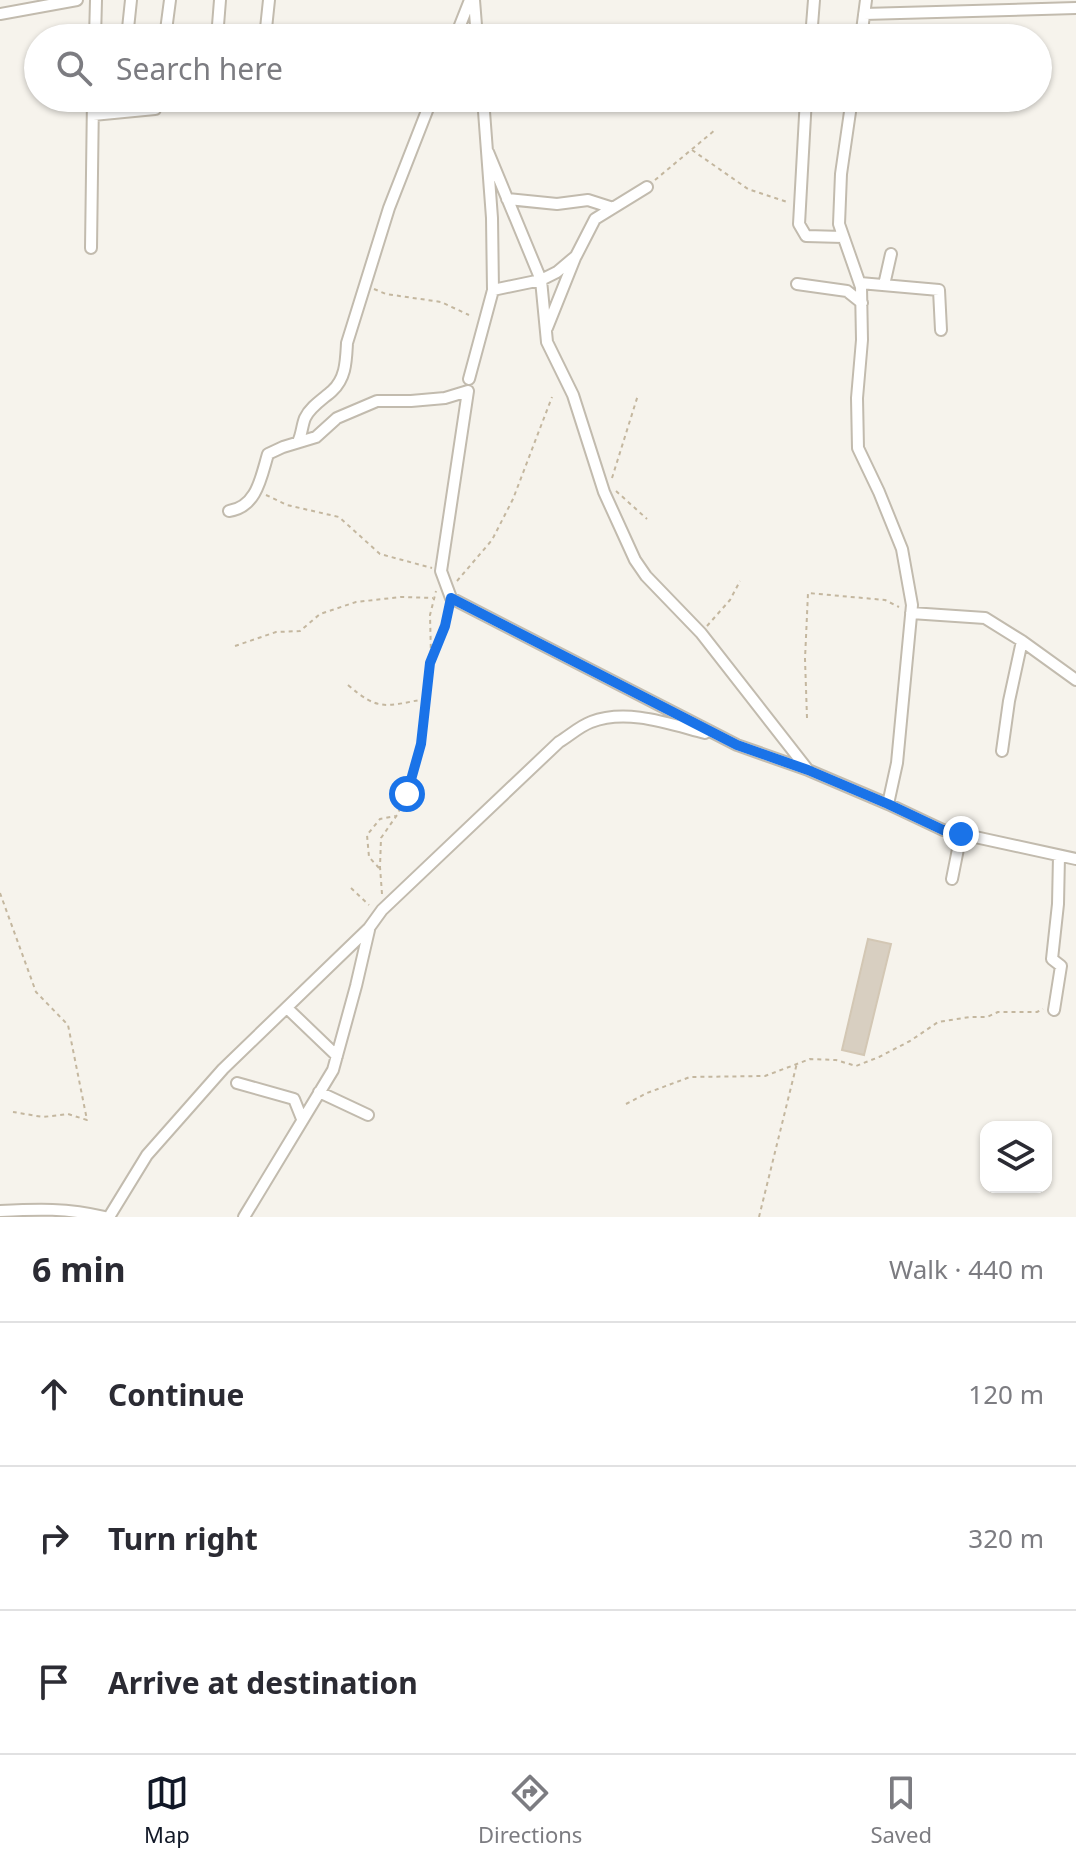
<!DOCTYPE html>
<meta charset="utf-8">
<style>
body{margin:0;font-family:"Noto Sans",sans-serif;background:#f2f2f3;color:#2b2b33}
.controls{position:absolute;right:24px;bottom:24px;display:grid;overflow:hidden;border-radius:16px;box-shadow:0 2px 6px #0004}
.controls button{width:72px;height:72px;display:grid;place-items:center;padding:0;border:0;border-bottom:2px solid #e1e1e2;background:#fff;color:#2b2b33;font:40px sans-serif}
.stop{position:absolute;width:24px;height:24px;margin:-18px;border:6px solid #1a73e8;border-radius:50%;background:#fff}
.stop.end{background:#1a73e8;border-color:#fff;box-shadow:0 2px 8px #0008}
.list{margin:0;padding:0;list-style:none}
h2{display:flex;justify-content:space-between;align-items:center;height:104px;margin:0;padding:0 32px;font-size:34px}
h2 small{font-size:26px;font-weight:400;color:#7c7c81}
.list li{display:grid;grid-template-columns:52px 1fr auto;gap:24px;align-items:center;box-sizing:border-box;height:144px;padding:0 32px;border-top:2px solid #e1e1e2}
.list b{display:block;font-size:30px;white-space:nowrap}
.list em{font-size:26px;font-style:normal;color:#7c7c81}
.icon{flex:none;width:44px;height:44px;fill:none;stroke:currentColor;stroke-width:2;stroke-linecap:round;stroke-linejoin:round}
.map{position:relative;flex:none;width:1076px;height:1217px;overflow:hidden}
.search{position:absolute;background:#fff;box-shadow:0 2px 6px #0004;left:24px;right:24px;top:24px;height:88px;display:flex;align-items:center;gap:20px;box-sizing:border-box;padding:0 28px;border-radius:44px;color:#7c7c81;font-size:30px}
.sheet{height:536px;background:#fff}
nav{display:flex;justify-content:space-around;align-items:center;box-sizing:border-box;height:112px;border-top:2px solid #e1e1e2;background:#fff;font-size:22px;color:#7c7c81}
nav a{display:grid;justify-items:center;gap:4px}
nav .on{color:#111827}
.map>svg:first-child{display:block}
.building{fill:#d8cfc1;stroke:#d3c7b4;stroke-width:2}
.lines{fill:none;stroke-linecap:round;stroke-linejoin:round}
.minor-casing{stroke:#c2bbae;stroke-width:14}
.path{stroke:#c4b79f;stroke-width:2;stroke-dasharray:4 4;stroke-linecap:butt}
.minor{stroke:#fff;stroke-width:10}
.route{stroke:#1a73e8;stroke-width:10}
</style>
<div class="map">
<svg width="1076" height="1217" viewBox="0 0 1076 1217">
<rect width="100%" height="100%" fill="#f6f3ec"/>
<path class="building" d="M868 939 891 944 864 1055 842 1050Z"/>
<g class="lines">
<g class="minor-casing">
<path id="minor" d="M474 0 477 38
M0 14 77 0
M864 14 1076 8
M95 38 96 0
M127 38 131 0
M165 38 170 0
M217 38 220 0
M265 38 269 0
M455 38 470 0
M811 38 814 0
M861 38 866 0
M806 98 799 224 806 236 843 237
M852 98 841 174 839 224 861 287 862 340 857 398 858 448 879 492 902 549 912 605 897 763 888 804 943 830 1076 859
M93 115 155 109 156 98
M488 152 541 280 547 342 573 395 604 492 635 560 646 576 701 633 808 770
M507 199 557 204 588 200 613 208
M91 248 93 98
M860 283 939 290 941 330
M797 284 847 291 862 303
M884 285 891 254
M493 290 541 280 557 272 576 256 595 219 647 187
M547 328 575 258
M469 379 493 290 492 218 483 98
M298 442C302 434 302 425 305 418 310 407 323 399 332 391 346 378 346 361 347 343L389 208 432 98
M229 511C257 507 261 477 268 454L283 447 316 437 337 418 377 401H411L445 398 468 391 441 571 451 598 737 745 808 770 888 804
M911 613 985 618 1022 641 1076 680
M1002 751 1009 701 1022 641
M952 879 961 834
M287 1008 337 1056
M1054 1010 1061 966 1052 959 1058 904 1059 856
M237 1083 294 1099 302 1119
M319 1092 368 1115
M0 1211C38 1209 67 1208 105 1217
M109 1217 147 1155 223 1069 369 928 382 910 559 742C569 736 580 726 591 722 627 708 670 724 705 733
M244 1217 333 1070 356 986 369 930"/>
</g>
<path class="path" d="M692 150 748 189 787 202
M655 180 715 130
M374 289 386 294 441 302 469 315
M612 478 638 395
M616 491 647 519
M266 495 287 505 339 517 380 554 432 568
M457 581 492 540 513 499 552 397
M707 626 730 600 740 581
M235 646 276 632 300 631 320 614 356 602 401 597 433 598
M432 658 445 626 448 611
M348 685C379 712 386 706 425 699
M807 718 805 659 808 593 885 600 899 607
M379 868 369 857 367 835 380 819 396 816
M351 888 369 905
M0 893 36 992 68 1025 87 1120 68 1114 43 1117 13 1112
M382 894 380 867 381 838 397 815 407 794 421 744 431 655 430 615 436 591
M626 1104 647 1093 690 1077 765 1076 810 1059 836 1060 856 1066 879 1057 910 1041 938 1022 970 1017H987L998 1012H1037L1043 1009
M759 1217 797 1063"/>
<use href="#minor" class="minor"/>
</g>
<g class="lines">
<path class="route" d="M407 794 421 744 430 663 445 626 451 598 737 745 808 770 888 804 943 830 961 834"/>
</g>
</svg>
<div class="controls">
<button><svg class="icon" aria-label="layers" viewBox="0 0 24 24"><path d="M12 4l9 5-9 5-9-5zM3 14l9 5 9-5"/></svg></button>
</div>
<div class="stop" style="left:407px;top:794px"></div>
<div class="stop end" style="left:961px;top:834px"></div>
<div class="search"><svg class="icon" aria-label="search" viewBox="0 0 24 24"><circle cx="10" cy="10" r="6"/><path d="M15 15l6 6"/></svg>Search here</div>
</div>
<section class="sheet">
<h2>6 min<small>Walk · 440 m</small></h2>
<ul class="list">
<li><svg class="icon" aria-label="ahead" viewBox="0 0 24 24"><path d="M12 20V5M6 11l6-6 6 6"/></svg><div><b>Continue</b></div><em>120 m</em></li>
<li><svg class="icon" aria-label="right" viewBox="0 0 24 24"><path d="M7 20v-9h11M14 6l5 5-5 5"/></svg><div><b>Turn right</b></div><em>320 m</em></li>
<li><svg class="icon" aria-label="arrive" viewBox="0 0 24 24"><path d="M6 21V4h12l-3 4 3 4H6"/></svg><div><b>Arrive at destination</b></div></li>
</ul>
</section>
<nav>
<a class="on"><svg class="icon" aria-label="map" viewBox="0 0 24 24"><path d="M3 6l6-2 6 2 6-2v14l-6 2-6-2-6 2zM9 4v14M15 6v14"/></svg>Map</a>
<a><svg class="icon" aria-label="directions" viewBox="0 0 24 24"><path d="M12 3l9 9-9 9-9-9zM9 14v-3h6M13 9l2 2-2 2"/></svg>Directions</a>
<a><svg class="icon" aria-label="saved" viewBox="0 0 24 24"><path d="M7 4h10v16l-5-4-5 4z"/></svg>Saved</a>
</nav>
